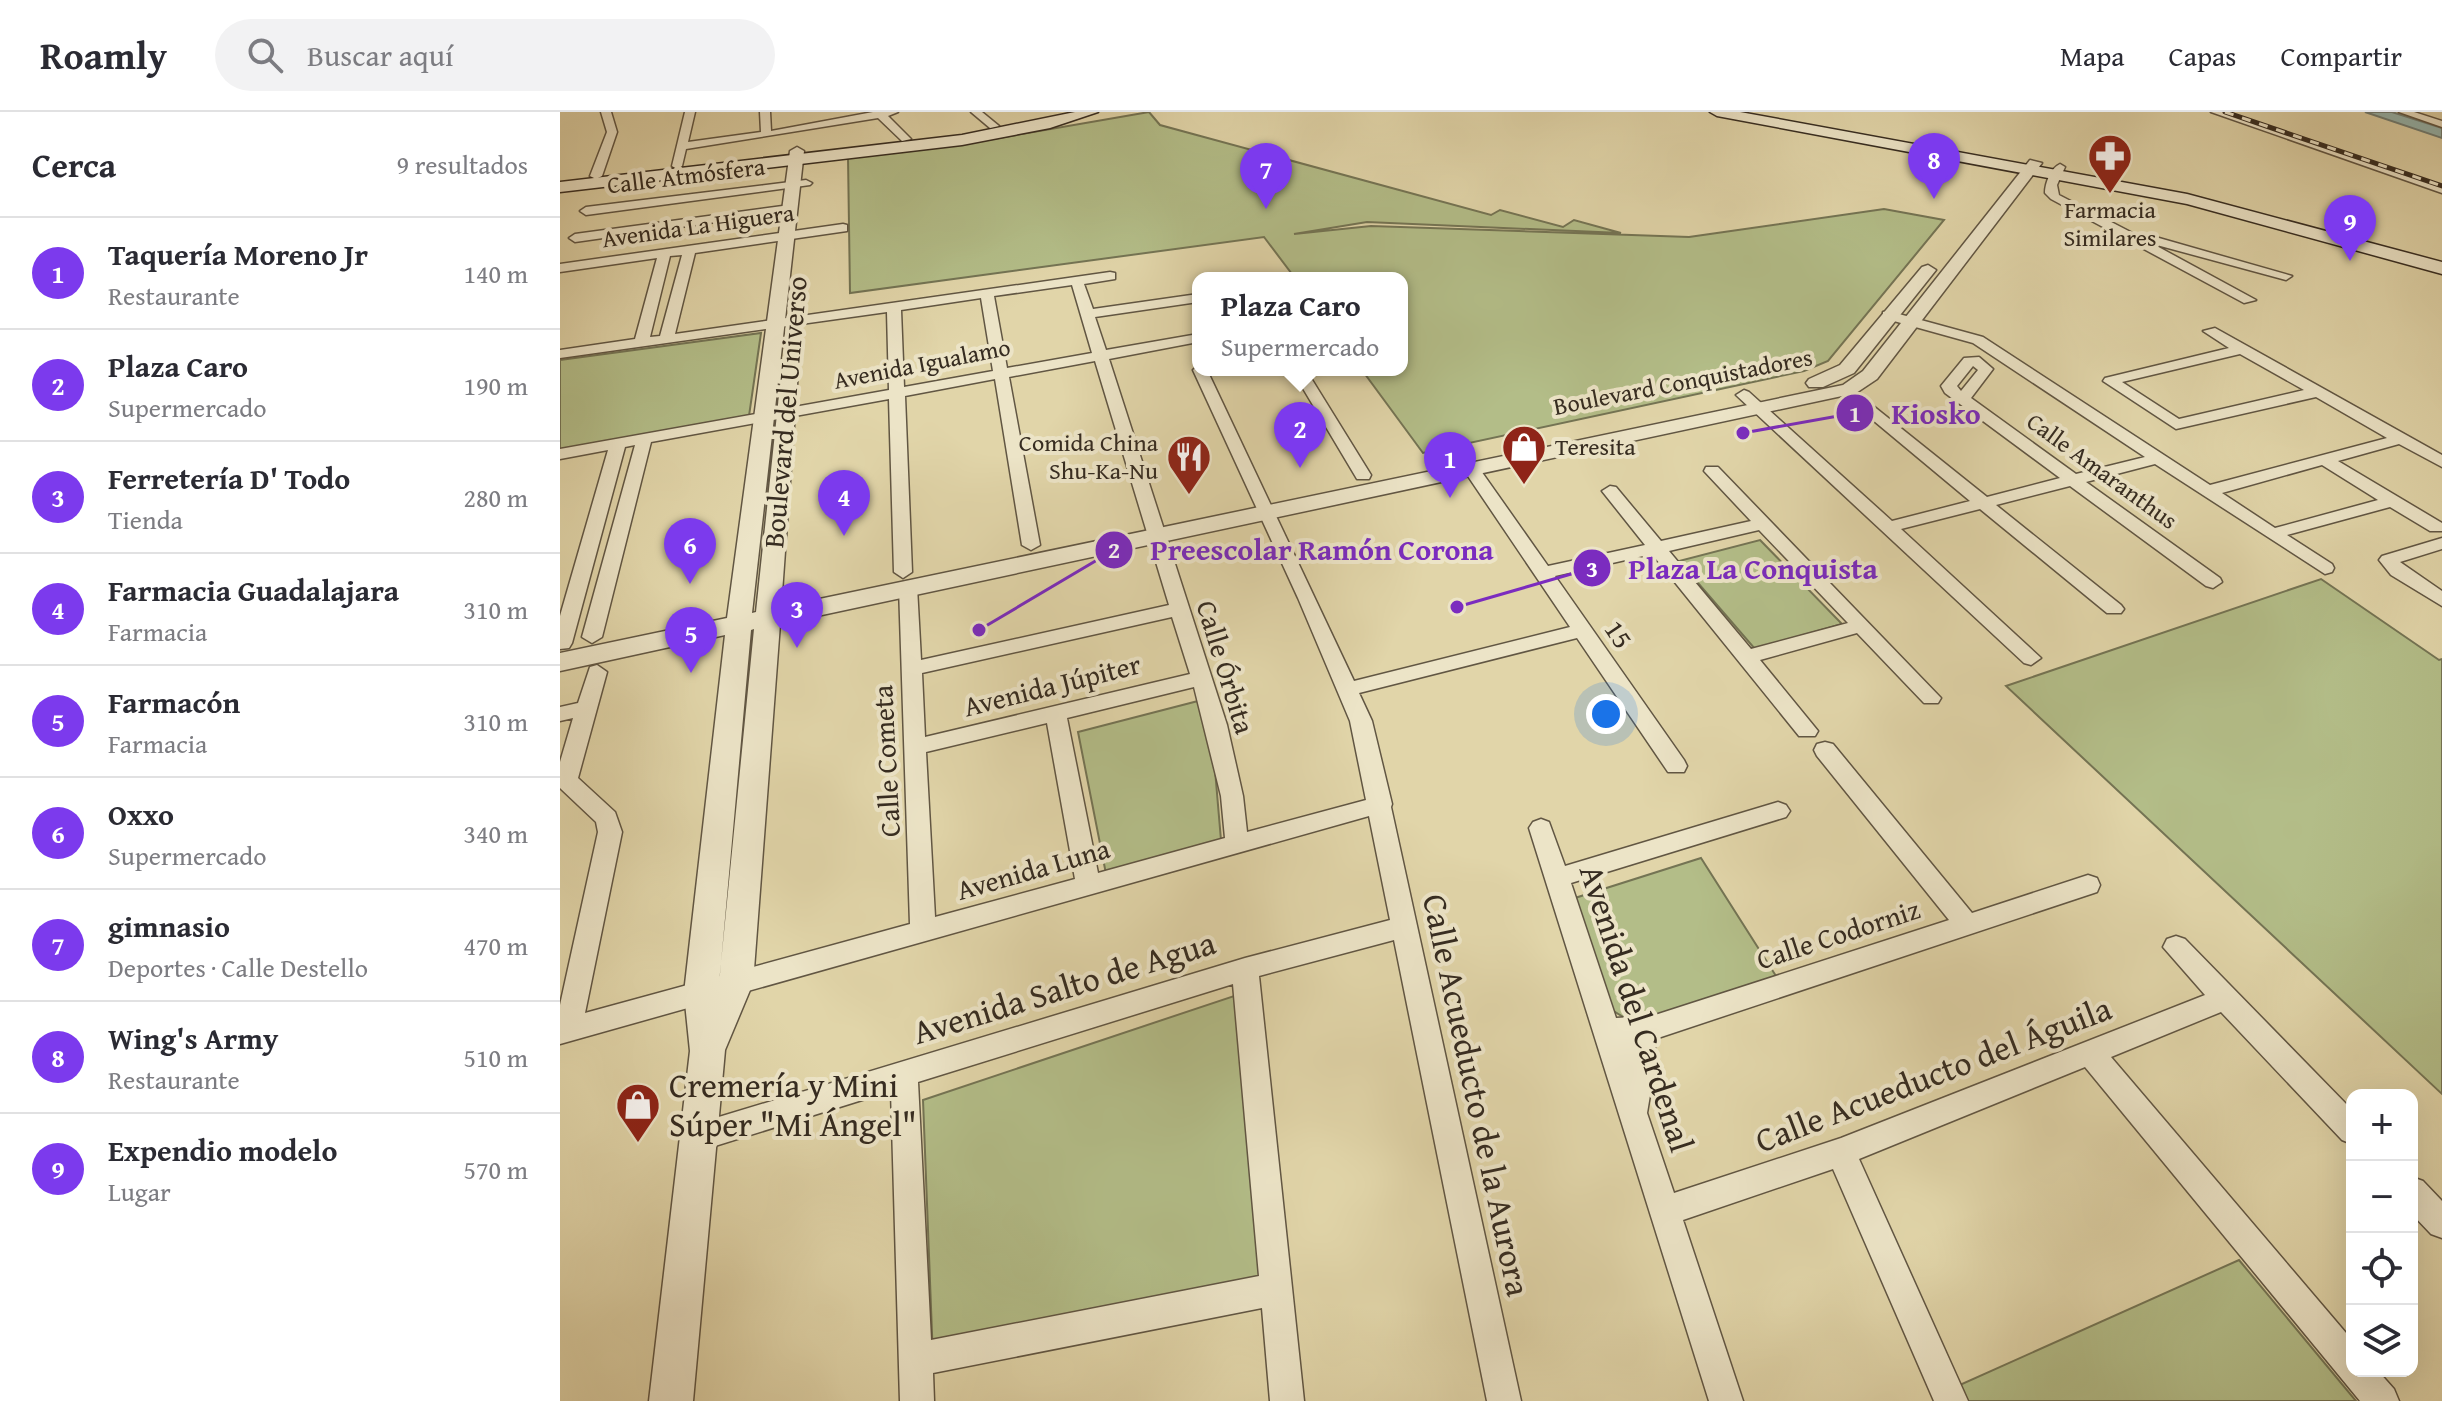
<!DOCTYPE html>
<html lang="es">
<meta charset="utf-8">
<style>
body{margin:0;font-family:"Gentium Book Plus",serif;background:#f2f2f3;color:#2b2b33}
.controls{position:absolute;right:24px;bottom:24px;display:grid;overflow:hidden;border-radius:16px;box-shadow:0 8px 32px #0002}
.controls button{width:72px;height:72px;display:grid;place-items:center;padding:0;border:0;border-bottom:2px solid #e1e1e2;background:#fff;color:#2b2b33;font:40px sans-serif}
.you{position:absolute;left:1046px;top:602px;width:28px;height:28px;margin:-20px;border:6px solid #fff;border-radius:50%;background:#1a73e8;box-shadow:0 0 0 12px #1a73e833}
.badge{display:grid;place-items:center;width:52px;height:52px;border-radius:50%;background:#7c3aed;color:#fff;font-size:26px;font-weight:700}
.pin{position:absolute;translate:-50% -66px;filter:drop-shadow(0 2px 4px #0008)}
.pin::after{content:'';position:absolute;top:42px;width:28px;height:24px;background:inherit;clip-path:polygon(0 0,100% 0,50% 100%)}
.popup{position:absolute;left:632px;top:160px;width:216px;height:104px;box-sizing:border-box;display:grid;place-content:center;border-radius:16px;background:#fff;filter:drop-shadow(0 2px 6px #0005);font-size:26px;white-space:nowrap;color:#7c7c81}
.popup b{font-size:30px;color:#2b2b33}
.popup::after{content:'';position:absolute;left:50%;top:100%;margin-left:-16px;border:16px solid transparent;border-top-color:#fff}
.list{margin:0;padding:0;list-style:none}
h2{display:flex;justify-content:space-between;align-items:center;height:104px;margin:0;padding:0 32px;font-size:34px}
h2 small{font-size:26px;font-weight:400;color:#7c7c81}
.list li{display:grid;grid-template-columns:52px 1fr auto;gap:24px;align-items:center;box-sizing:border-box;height:112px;padding:0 32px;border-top:2px solid #e1e1e2}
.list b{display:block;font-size:30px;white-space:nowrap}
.list p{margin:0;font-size:26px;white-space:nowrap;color:#7c7c81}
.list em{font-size:26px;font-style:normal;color:#7c7c81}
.icon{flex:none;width:44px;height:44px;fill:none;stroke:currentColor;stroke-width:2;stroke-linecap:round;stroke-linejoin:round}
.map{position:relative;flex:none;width:1882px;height:1289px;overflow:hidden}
header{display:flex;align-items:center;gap:48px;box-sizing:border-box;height:112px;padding:0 40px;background:#fff;border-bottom:2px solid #e1e1e2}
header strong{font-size:38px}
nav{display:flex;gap:44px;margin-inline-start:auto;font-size:28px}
.search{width:560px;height:72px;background:#f2f2f3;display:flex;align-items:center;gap:20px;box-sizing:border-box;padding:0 28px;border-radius:44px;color:#7c7c81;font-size:30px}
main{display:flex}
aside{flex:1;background:#fff}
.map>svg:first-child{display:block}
.green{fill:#b3bd88;stroke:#747454;stroke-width:2}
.water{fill:#96b7b0;stroke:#707f77;stroke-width:2}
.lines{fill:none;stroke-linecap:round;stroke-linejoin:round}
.minor-casing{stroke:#615643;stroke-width:3}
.tertiary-casing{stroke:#615643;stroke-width:3}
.secondary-casing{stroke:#362c21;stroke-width:3}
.minor{fill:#ece4c7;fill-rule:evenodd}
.tertiary{fill:#ece4c7;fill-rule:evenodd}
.secondary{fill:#ece4c7;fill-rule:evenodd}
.rail-casing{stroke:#362c21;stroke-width:5}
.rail{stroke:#ece4c7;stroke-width:3;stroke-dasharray:9;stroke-linecap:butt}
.labels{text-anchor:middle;stroke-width:8;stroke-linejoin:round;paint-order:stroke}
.far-street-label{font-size:24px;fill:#362c21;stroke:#ece4c7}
.far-poi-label{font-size:24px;fill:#362c21;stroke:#ece4c7}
.street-label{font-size:28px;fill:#362c21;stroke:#ece4c7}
.near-street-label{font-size:34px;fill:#362c21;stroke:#ece4c7}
.near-poi-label{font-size:34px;fill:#362c21;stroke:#ece4c7;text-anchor:start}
.leader{fill:none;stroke:#7b2cbf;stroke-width:3}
.callout-dot{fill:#7b2cbf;stroke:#ece4c7;stroke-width:3}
.mark-label{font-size:24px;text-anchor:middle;font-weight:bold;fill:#fff}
.callout-label{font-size:30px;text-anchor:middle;font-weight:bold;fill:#7b2cbf;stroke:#ece4c7;stroke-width:8;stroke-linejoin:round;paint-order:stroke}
</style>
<header>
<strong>Roamly</strong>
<div class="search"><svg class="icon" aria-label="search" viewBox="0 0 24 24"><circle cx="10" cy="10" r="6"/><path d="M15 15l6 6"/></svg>Buscar aquí</div>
<nav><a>Mapa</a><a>Capas</a><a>Compartir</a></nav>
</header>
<main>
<aside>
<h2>Cerca<small>9 resultados</small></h2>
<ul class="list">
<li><span class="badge">1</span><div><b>Taquería Moreno Jr</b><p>Restaurante</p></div><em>140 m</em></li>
<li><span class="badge">2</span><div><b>Plaza Caro</b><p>Supermercado</p></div><em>190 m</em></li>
<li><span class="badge">3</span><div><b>Ferretería D' Todo</b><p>Tienda</p></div><em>280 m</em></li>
<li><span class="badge">4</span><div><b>Farmacia Guadalajara</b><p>Farmacia</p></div><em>310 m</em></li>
<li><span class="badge">5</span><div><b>Farmacón</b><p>Farmacia</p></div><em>310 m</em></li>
<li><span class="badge">6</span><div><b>Oxxo</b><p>Supermercado</p></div><em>340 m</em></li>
<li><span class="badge">7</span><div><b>gimnasio</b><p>Deportes · Calle Destello</p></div><em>470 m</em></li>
<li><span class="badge">8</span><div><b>Wing's Army</b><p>Restaurante</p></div><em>510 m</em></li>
<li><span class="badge">9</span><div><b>Expendio modelo</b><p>Lugar</p></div><em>570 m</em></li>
</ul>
</aside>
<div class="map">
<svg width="1882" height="1289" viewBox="0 0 1882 1289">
<rect width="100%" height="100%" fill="#e1d5a9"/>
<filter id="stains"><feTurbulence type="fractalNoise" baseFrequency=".0025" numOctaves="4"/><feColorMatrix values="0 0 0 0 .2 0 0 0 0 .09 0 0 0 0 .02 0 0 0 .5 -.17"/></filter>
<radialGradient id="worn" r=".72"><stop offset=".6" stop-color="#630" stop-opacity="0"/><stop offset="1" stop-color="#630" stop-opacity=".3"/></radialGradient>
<path class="green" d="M589 0 600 13 931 103 940 98 1003 115 1014 108 1061 121 807 110 734 122 811 114 1129 125 1324 97 1384 108 1268 249 1244 259 863 341 802 258H842V166H735L704 125 290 181 288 45 410 31Z
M201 221 189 304 0 338V248Z
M1200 428 1282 512 1195 537 1119 449Z
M1761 467 1879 548 1882 547V982L1446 574Z
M638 589 654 646 662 740 548 772 518 620Z
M1141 746 1216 864 1084 918 1052 898 1015 786Z
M686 880 702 1176 373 1247 363 988Z
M1679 1148 1796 1289H1399L1393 1276Z"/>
<path class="water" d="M1805 0H1832L1882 16V26Z"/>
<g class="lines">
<g class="minor-casing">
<path id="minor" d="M41 0H51L57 20 42 64 36 67 30 64 47 20Z
M125 0H135L128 30 201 20 200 0H210L211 19 313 0H338L328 4 351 27 342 29 318 6 126 37 122 54 117 57 112 54Z
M411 0H422L439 14 430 16Z
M1651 0H1666L1882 74V81Z
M1839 0H1854L1882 9V15Z
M1500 52 1505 55 1497 73 1499 83 1586 128 1592 124 1732 164 1726 168 1593 132 1696 188 1684 191 1491 87 1485 81C1485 71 1491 56 1500 52Z
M246 68 252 71 250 73 26 103 20 99 26 95Z
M230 93 236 97 234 99 15 130 9 126 15 122Z
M283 112 287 113V119L135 141 115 222 550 160 555 161V167L524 172 533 197 638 182V190L535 205 546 238 638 222V230L549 247 667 613 683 684 687 720 806 688 790 609 738 486 633 258 638 254V258H647L794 569 1010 515 893 342 901 337 907 339 988 454 1085 433 1042 379 1050 374 1056 375 1101 429 1191 409 1144 359 1146 355H1158L1381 586 1378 591H1364L1297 521 1200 548 1258 619 1255 624H1239L1092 442 995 464 1124 648 1127 654 1124 660H1108L1017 526 799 581 812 609 832 692 831 695 961 1289H927L834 828 699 864 744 1289H710L702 1196 373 1261 374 1289H340L331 979 139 1039 129 1035 124 1025 129 1015 139 1011 685 846 830 808 809 704 0 932V893L38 720 36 710 0 676V650L13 606 0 609V595L18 591 30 555 37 553 47 560 18 666 55 700 62 720 25 901 350 812 339 475 341 471 348 469 357 475 361 548 609 493 535 249 449 265 480 433 471 438 462 433 435 267 345 284 352 460 343 466 334 460 329 287 91 330 42 525 32 531 22 525 75 333 65 335 12 531 9 536 0 537V504L48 338 0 347V337L329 278 327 200 0 246V238L75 227 97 146 0 160V152ZM122 143 100 224 90 225 110 144ZM512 173 532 241 447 256 434 184ZM421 186 433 259 344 275 341 198ZM1199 418 1288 511 1191 537 1109 439ZM612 505 630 562 365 625 362 561ZM634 575 661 684 665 726 538 761 507 606ZM487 611 515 767 375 805 366 640ZM673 872 699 1164 371 1228 358 970Z
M1328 199 1423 225 1650 373 1827 326 1756 285 1616 317 1543 269 1545 266 1669 236 1643 219 1655 216 1882 343V355L1839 332 1778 349 1882 411V419H1870L1830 395 1727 423 1772 452 1774 456 1772 460 1765 462 1595 352 1526 370 1660 466 1662 470 1653 476 1646 474 1510 374 1436 393 1561 493 1564 497 1561 501H1547L1420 397 1341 417 1481 546 1471 553 1464 551 1176 283 1184 278 1189 280 1332 409 1410 389 1302 299V293H1312L1427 385 1500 366 1385 281 1381 274 1404 246 1419 245 1433 257 1411 286 1516 362 1585 345 1413 231 1323 206V200ZM1680 242 1744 278 1619 307 1562 270ZM1413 254 1418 258 1401 279 1397 274ZM1762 353 1818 388 1715 416 1662 381Z
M732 258H746L811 363 809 367H797Z
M1882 426V437L1840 450 1882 479V494L1831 463 1819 448 1822 444Z
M1265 630 1273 632 1412 801 1528 763 1537 766 1540 773 1537 780 1095 927V953L1087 1001 1114 1081 1281 1026 1645 883 1603 835 1607 827 1616 824 1625 827 1792 998V1032L1782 1028 1661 900 1551 945 1792 1228V1259H1818L1834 1277 1839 1289H1800L1525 955 1299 1047 1408 1289H1374L1273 1057 1123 1108 1183 1289H1149L969 716 973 710 981 707 989 710 1005 754 1218 690 1226 693 1230 699 1226 705 1011 771 1056 906 1092 904 1389 808 1257 644 1254 638 1257 632Z
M1852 1065 1863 1069 1882 1089V1126L1871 1122 1852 1102Z"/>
</g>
<g class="tertiary-casing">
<path id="tertiary" d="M237 35 244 39 192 501 196 500 222 255 229 253 238 259 221 495 1283 273 1303 259 1470 48 1482 51 1317 267 1296 281 220 512 193 871 165 938 133 1289H89L130 939 124 881 165 523 0 559V541L167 506 230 39ZM194 517 159 871V873L191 518Z
M1368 153 1376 158 1294 261 1263 275H1249L1246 271 1249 267 1280 253 1362 155Z"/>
</g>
<g class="secondary-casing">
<path id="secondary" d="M515 0H538L490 16 402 33 0 80V70L402 23Z
M1150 0H1180L1627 82 1882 150V162L1627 92 1157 4Z"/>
</g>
<use href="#minor" class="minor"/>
<use href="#tertiary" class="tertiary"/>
<use href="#secondary" class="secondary"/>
<g class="rail-casing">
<path id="rail" d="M1665 0 1882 74"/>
</g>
<use href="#rail" class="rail"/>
</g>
<defs>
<g id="pharmacy-pin" transform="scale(2.3)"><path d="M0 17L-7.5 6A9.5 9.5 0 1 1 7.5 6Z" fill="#8f2418" stroke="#ece4c7"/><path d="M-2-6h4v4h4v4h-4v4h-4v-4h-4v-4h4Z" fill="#fff"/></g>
<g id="shop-pin" transform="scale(2.3)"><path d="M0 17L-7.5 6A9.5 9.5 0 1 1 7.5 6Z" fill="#8f2418" stroke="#ece4c7"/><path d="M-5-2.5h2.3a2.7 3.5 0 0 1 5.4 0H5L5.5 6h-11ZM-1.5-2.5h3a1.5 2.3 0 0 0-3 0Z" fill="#fff"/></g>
<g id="restaurant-pin" transform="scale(2.3)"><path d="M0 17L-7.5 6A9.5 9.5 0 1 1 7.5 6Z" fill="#8f2418" stroke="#ece4c7"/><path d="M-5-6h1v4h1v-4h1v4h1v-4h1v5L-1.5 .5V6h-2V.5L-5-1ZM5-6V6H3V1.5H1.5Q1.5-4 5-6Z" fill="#fff"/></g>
</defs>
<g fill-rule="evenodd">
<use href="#pharmacy-pin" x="1550" y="44"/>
<use href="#shop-pin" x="964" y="335"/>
<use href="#restaurant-pin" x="629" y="345"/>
<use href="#shop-pin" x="78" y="993"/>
</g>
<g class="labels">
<g class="far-street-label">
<text transform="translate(126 64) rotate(-7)" y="8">Calle Atmósfera</text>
<text transform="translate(138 114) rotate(-8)" y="8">Avenida La Higuera</text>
<text transform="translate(362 252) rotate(-11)" y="8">Avenida Igualamo</text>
<text transform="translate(1123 270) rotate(-11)" y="8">Boulevard Conquistadores</text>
<text transform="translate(1542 359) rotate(36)" y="8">Calle Amaranthus</text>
</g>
<g class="far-poi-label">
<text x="1550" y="106">Farmacia<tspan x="1550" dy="28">Similares</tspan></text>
<text x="598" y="339" text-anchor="end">Comida China<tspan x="598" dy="28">Shu-Ka-Nu</tspan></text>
<text x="995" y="343" text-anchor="start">Teresita</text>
</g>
<g class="street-label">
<text transform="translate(225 300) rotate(-85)" y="10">Boulevard del Universo</text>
<text transform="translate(1059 522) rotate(56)" y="10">15</text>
<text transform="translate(666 555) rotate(73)" y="10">Calle Órbita</text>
<text transform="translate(492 573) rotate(-14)" y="10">Avenida Júpiter</text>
<text transform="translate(326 649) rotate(-93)" y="10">Calle Cometa</text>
<text transform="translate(473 757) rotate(-16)" y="10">Avenida Luna</text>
<text transform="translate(1278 822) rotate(-18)" y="10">Calle Codorniz</text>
</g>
<g class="near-street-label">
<text transform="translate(504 875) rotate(-17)" y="12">Avenida Salto de Agua</text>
<text transform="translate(1077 896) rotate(72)" y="12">Avenida del Cardenal</text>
<text transform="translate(1373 962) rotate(-21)" y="12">Calle Acueducto del Águila</text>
<text transform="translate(917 983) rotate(78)" y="12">Calle Acueducto de la Aurora</text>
</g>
<g class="near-poi-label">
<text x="109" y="985">Cremería y Mini<tspan x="109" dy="39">Súper "Mi Ángel"</tspan></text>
</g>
</g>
<path class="leader" d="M1183 321L1295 301M419 518L554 438M897 495L1032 456"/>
<g class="callout-dot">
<circle cx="1183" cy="321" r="8"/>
<circle cx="419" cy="518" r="8"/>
<circle cx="897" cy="495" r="8"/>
<circle cx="1295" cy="301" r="20"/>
<circle cx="554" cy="438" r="20"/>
<circle cx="1032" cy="456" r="20"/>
</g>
<g class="mark-label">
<text x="1295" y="310">1</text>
<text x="554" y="446">2</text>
<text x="1032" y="465">3</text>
</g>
<g class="callout-label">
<text x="1376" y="312">Kiosko</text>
<text x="762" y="448">Preescolar Ramón Corona</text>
<text x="1193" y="467">Plaza La Conquista</text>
</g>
<rect width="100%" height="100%" filter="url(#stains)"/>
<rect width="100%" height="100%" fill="url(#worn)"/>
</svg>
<div class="controls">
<button>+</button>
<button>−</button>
<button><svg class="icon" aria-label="locate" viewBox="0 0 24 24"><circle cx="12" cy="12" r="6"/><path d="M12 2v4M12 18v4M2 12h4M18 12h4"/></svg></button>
<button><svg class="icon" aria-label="layers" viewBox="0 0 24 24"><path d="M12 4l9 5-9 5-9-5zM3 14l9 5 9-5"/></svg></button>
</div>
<div class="you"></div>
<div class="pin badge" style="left:890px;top:386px">1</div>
<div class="pin badge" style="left:740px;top:356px">2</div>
<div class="popup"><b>Plaza Caro</b>Supermercado</div>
<div class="pin badge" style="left:237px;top:536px">3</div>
<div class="pin badge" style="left:284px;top:424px">4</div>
<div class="pin badge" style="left:131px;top:561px">5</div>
<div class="pin badge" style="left:130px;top:472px">6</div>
<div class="pin badge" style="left:706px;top:97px">7</div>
<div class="pin badge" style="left:1374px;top:87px">8</div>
<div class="pin badge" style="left:1790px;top:149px">9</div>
</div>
</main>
